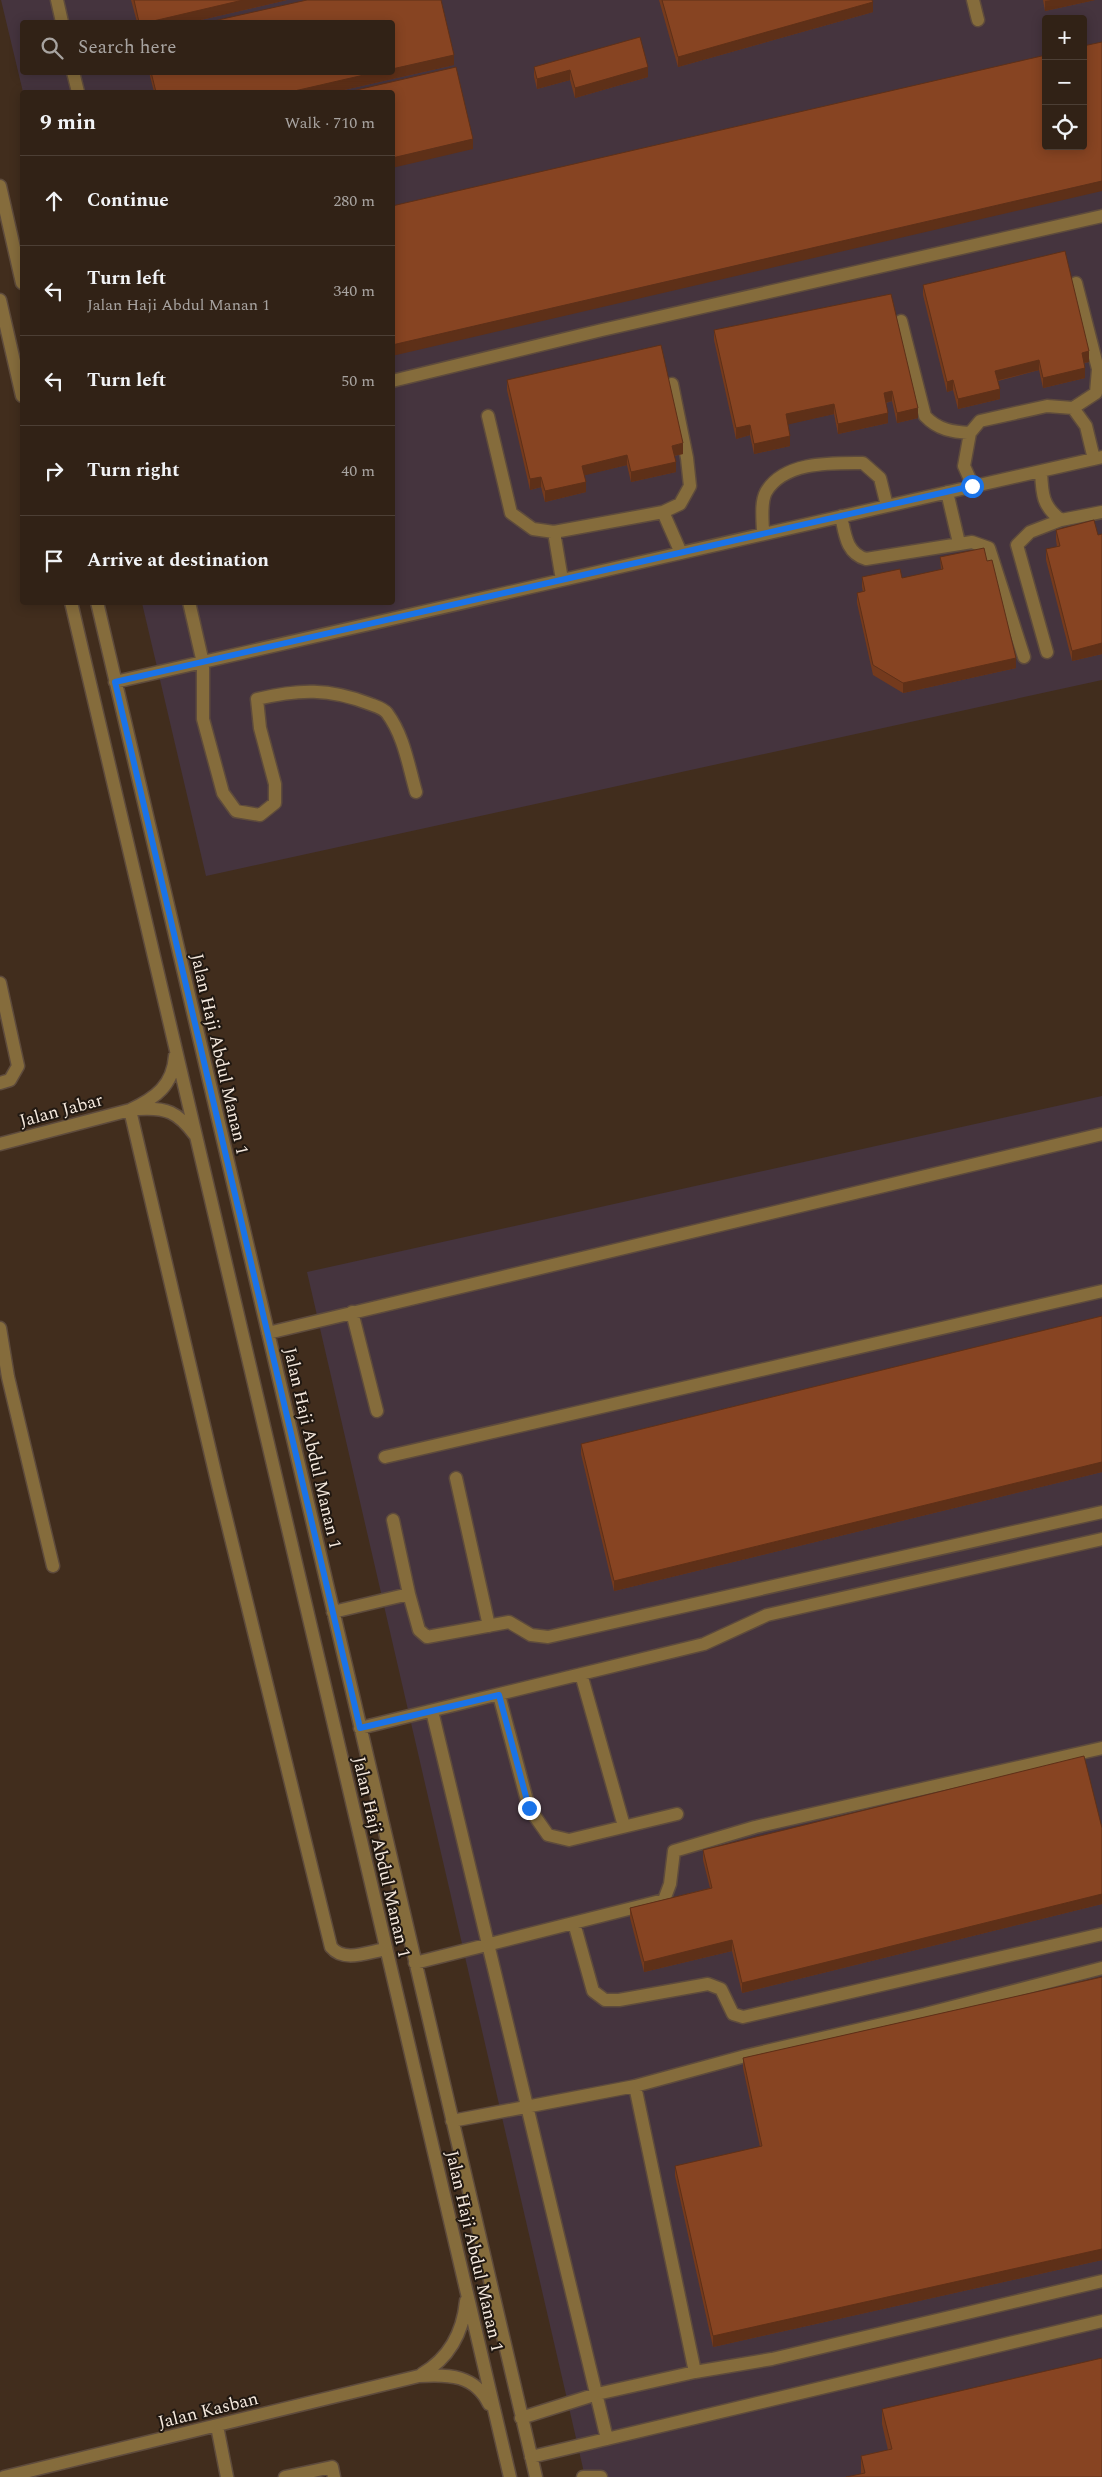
<!DOCTYPE html>
<meta charset="utf-8">
<style>
body{margin:0;font-family:Spectral,serif;background:#392a1f;color:#f1f3f6}
.controls{position:absolute;right:15px;top:15px;display:grid;overflow:hidden;border-radius:5px;box-shadow:0 2px 12px #0003}
.controls button{width:45px;height:45px;display:grid;place-items:center;padding:0;border:0;border-bottom:1px solid #4c3f35;background:#312216;color:#f1f3f6;font:25px sans-serif}
.stop{position:absolute;width:15px;height:15px;margin:-11px;border:4px solid #1a73e8;border-radius:50%;background:#fff}
.stop.end{background:#1a73e8;border-color:#fff;box-shadow:0 1px 5px #0008}
.list{margin:0;padding:0;list-style:none}
h2{display:flex;justify-content:space-between;align-items:center;height:65px;margin:0;padding:0 20px;font-size:21px}
h2 small{font-size:16px;font-weight:400;color:#a8a4a1}
.list li{display:grid;grid-template-columns:32px 1fr auto;gap:15px;align-items:center;box-sizing:border-box;height:90px;padding:0 20px;border-top:1px solid #4c3f35}
.list b{display:block;font-size:19px;white-space:nowrap}
.list p{margin:0;font-size:16px;white-space:nowrap;color:#a8a4a1}
.list em{font-size:16px;font-style:normal;color:#a8a4a1}
.icon{flex:none;width:28px;height:28px;fill:none;stroke:currentColor;stroke-width:2;stroke-linecap:round;stroke-linejoin:round}
.map{position:relative;flex:none;width:1102px;height:2477px;overflow:hidden}
.search{position:absolute;background:#312216;box-shadow:0 2px 12px #0003;left:20px;top:20px;width:375px;height:55px;display:flex;align-items:center;gap:12px;box-sizing:border-box;padding:0 18px;border-radius:5px;color:#a8a4a1;font-size:19px}
.panel{position:absolute;background:#312216;box-shadow:0 2px 12px #0003;left:20px;top:90px;width:375px;height:515px;border-radius:5px}
.map>svg:first-child{display:block}
.industrial{fill:#45343e;fill-rule:evenodd}
.lines{fill:none;stroke-linecap:round;stroke-linejoin:round}
.minor-casing{stroke:#5e4b3c;stroke-width:15}
.minor{stroke:#856c3c;stroke-width:12}
.wall{fill:#743a1d}
.shaded-wall{fill:#5e3018}
.building{fill:#874422;stroke:#5e3018}
.route{stroke:#1a73e8;stroke-width:6}
.labels{text-anchor:middle;stroke-width:4;stroke-linejoin:round;paint-order:stroke}
.street-label{font-size:18px;fill:#f5e9de;stroke:#211811}
</style>
<div class="map">
<svg width="1102" height="2477" viewBox="0 0 1102 2477">
<rect width="100%" height="100%" fill="#412d1d"/>
<path class="industrial" d="M1 0H1102V680L206 876 142 603 392 602V92H23ZM1046 19H1083V146H1046ZM22 22H392V72H22Z
M1102 1096V2477H585L307 1272Z"/>
<g class="lines">
<g class="minor-casing">
<path id="minor" d="M57 0 62 22
M973 0 978 20
M73 72 78 92
M0 186 22 283
M0 300 22 396
M901 321 925 416C938 430 953 432 970 433
M392 381 602 330 1102 216
M1073 408 1096 393 1098 369 1076 283
M488 416 511 513 533 529 554 532
M1041 471C1042 493 1042 506 1061 520L1102 512
M973 486 964 466 970 433 980 421 1047 406 1073 408 1086 426 1094 459
M947 492 959 543
M663 512 680 504 690 486 687 458 672 384
M841 516C845 534 846 553 866 559L972 542 989 548 1024 657
M763 534C763 522 760 503 766 492 784 461 832 463 863 463L880 478 887 506
M562 580 554 532 663 512 681 553
M71 602 510 2477
M97 602 536 2477
M189 602 203 663V719L223 793 236 811 260 815 275 803V784L260 728 257 699C299 689 329 688 370 704 375 706 383 708 387 713 404 736 408 764 416 792
M1047 652 1017 545 1030 532 1061 520
M115 682 1102 457
M0 983 18 1066 10 1080 0 1083
M138 1109C166 1107 178 1112 195 1135
M130 1110 218 1485 331 1947C344 1963 368 1952 386 1949
M0 1144 130 1110C156 1098 173 1085 175 1056
M352 1312 377 1411
M0 1328 8 1377 53 1566
M268 1333 1102 1134
M385 1457 1102 1291
M456 1478 489 1626
M409 1594 419 1630 427 1637 509 1622 531 1635 548 1637 1102 1512
M333 1612 409 1594 393 1520
M581 1674 624 1826
M499 1695 529 1808 548 1835 569 1840 677 1814
M432 1711 607 2439
M360 1728 704 1644 767 1615 1102 1539
M574 1923 593 1991 605 2000H619L708 1984 721 1989 733 2014 743 2017 1102 1934
M415 1963 664 1900 670 1884 674 1851 755 1827 1102 1748
M635 2086 695 2372 772 2359 1102 2281
M452 2121 635 2086 745 2056 925 2014 1102 1968
M422 2374C449 2358 463 2332 466 2301
M521 2418 597 2394 695 2372
M217 2426 227 2477
M531 2457 1102 2321
M4 2477 419 2376C449 2374 475 2375 489 2404
M285 2477 332 2467 334 2477
M583 2477H601"/>
</g>
<use href="#minor" class="minor"/>
</g>
<path class="wall" d="M131 0H287L192 22H137Z
M659 0H872L873 12 678 67Z
M1043 0H1095L1045 11Z
M454 65 335 92H154L149 72H392Z
M534 67 648 77 575 98 570 80 537 89 534 77Z
M923 285 1089 362 1084 363 1085 378 1043 388 1039 370 998 381 1000 399 958 409 953 390 947 392 923 295Z
M891 294 918 418 897 423 892 401 886 403 888 423 838 434 834 414 788 424 790 446 754 454 750 435 736 439 714 340V330Z
M507 380 683 454 674 456 676 472 631 482 627 465 584 475 586 492 545 502 541 487 530 490 507 390Z
M1056 530 1098 535 1102 534V654L1072 661 1046 560V549L1057 547 1056 540Z
M940 557 987 561 1016 668 903 693 873 675 857 603V593L863 592 862 587V577L902 578 941 570Z
M1102 1316V1472L614 1591 581 1454V1444Z
M1102 1828V1904L742 1993 732 1951 644 1972 630 1918V1908L710 1888 703 1860V1850Z
M1102 1977V2260L713 2347 675 2176V2166L760 2147 743 2068V2058Z
M882 2409 1102 2477 861 2474V2456L888 2450 882 2424Z"/>
<path class="shaded-wall" d="M243 0H287L192 22H149Z
M1051 0H1095L1045 11V1Z
M873 2V12L678 67V57Z
M454 55V65L335 92H290L377 72H392V69Z
M648 67V77L575 98V88Z
M570 70V80L537 89V79Z
M473 139V149L392 168V158Z
M1102 181V191L392 356V345Z
M1089 351V362L1082 363V353Z
M1039 360V370L995 381V371Z
M1085 368V378L1043 388V378Z
M953 380V390L947 392V382Z
M1000 389V399L958 409V399Z
M892 391V401L884 403V393Z
M834 404V414L786 425V414Z
M918 408V418L897 423V413Z
M888 413V423L838 434V424Z
M750 425V435L736 439V428Z
M790 436V446L754 454V444Z
M683 443V454L672 456V446Z
M627 455V465L582 476V466Z
M676 462V472L631 482V472Z
M541 477V487L530 490V479Z
M586 482V492L545 502V491Z
M1102 643V654L1072 661V651Z
M1016 658V668L903 693V683Z
M1102 1462V1472L614 1591V1581Z
M1102 1894V1904L742 1993V1983Z
M732 1940V1951L644 1972V1962Z
M1102 2249V2260L713 2347V2336Z"/>
<path class="building" d="M134 0H243L149 22H139Z
M307 0H441L454 55 392 69V22H209Z
M662 0H872L873 2 678 57Z
M640 37 648 67 575 88 570 70 537 79 534 67Z
M1102 42V181L392 345V206L1046 55V146H1083V46Z
M456 67 473 139 392 158V92H348Z
M151 72H377L290 92H156Z
M1065 251 1089 351 1082 353 1085 368 1043 378 1039 360 995 371 1000 389 958 399 953 380 947 382 923 285Z
M891 294 918 408 897 413 892 391 884 393 888 413 838 424 834 404 786 414 790 436 754 444 750 425 736 428 714 330Z
M661 345 683 443 672 446 676 462 631 472 627 455 582 466 586 482 545 491 541 477 530 479 507 380Z
M1094 520 1098 535 1102 534V643L1072 651 1046 549 1060 546 1056 530Z
M984 548 987 561 992 560 1016 658 903 683 873 665 857 593 865 591 862 577 900 569 902 578 943 569 940 557Z
M1102 1316V1462L614 1581 581 1444Z
M1084 1756 1102 1828V1894L742 1983 732 1940 644 1962 630 1908 712 1888 703 1850Z
M1102 1977V2249L713 2336 675 2166 762 2146 743 2058Z
M1102 2358V2477H846L865 2473 861 2456 892 2449 882 2409Z"/>
<g class="lines">
<path class="route" d="M529 1808 499 1695 360 1728 115 682 972 486"/>
</g>
<g class="labels">
<g class="street-label">
<text transform="translate(220 1054) rotate(77)" y="6">Jalan Haji Abdul Manan 1</text>
<text transform="translate(61 1110) rotate(-15)" y="6">Jalan Jabar</text>
<text transform="translate(313 1448) rotate(77)" y="6">Jalan Haji Abdul Manan 1</text>
<text transform="translate(382 1857) rotate(77)" y="6">Jalan Haji Abdul Manan 1</text>
<text transform="translate(475 2251) rotate(77)" y="6">Jalan Haji Abdul Manan 1</text>
<text transform="translate(208 2410) rotate(-14)" y="6">Jalan Kasban</text>
</g>
</g>
</svg>
<div class="controls">
<button>+</button>
<button>−</button>
<button><svg class="icon" aria-label="locate" viewBox="0 0 24 24"><circle cx="12" cy="12" r="6"/><path d="M12 2v4M12 18v4M2 12h4M18 12h4"/></svg></button>
</div>
<div class="stop" style="left:972px;top:486px"></div>
<div class="stop end" style="left:529px;top:1808px"></div>
<div class="search"><svg class="icon" aria-label="search" viewBox="0 0 24 24"><circle cx="10" cy="10" r="6"/><path d="M15 15l6 6"/></svg>Search here</div>
<section class="panel">
<h2>9 min<small>Walk · 710 m</small></h2>
<ul class="list">
<li><svg class="icon" aria-label="ahead" viewBox="0 0 24 24"><path d="M12 20V5M6 11l6-6 6 6"/></svg><div><b>Continue</b></div><em>280 m</em></li>
<li><svg class="icon" aria-label="left" viewBox="0 0 24 24"><path d="M17 20v-9H6M10 6l-5 5 5 5"/></svg><div><b>Turn left</b><p>Jalan Haji Abdul Manan 1</p></div><em>340 m</em></li>
<li><svg class="icon" aria-label="left" viewBox="0 0 24 24"><path d="M17 20v-9H6M10 6l-5 5 5 5"/></svg><div><b>Turn left</b></div><em>50 m</em></li>
<li><svg class="icon" aria-label="right" viewBox="0 0 24 24"><path d="M7 20v-9h11M14 6l5 5-5 5"/></svg><div><b>Turn right</b></div><em>40 m</em></li>
<li><svg class="icon" aria-label="arrive" viewBox="0 0 24 24"><path d="M6 21V4h12l-3 4 3 4H6"/></svg><div><b>Arrive at destination</b></div></li>
</ul>
</section>
</div>
